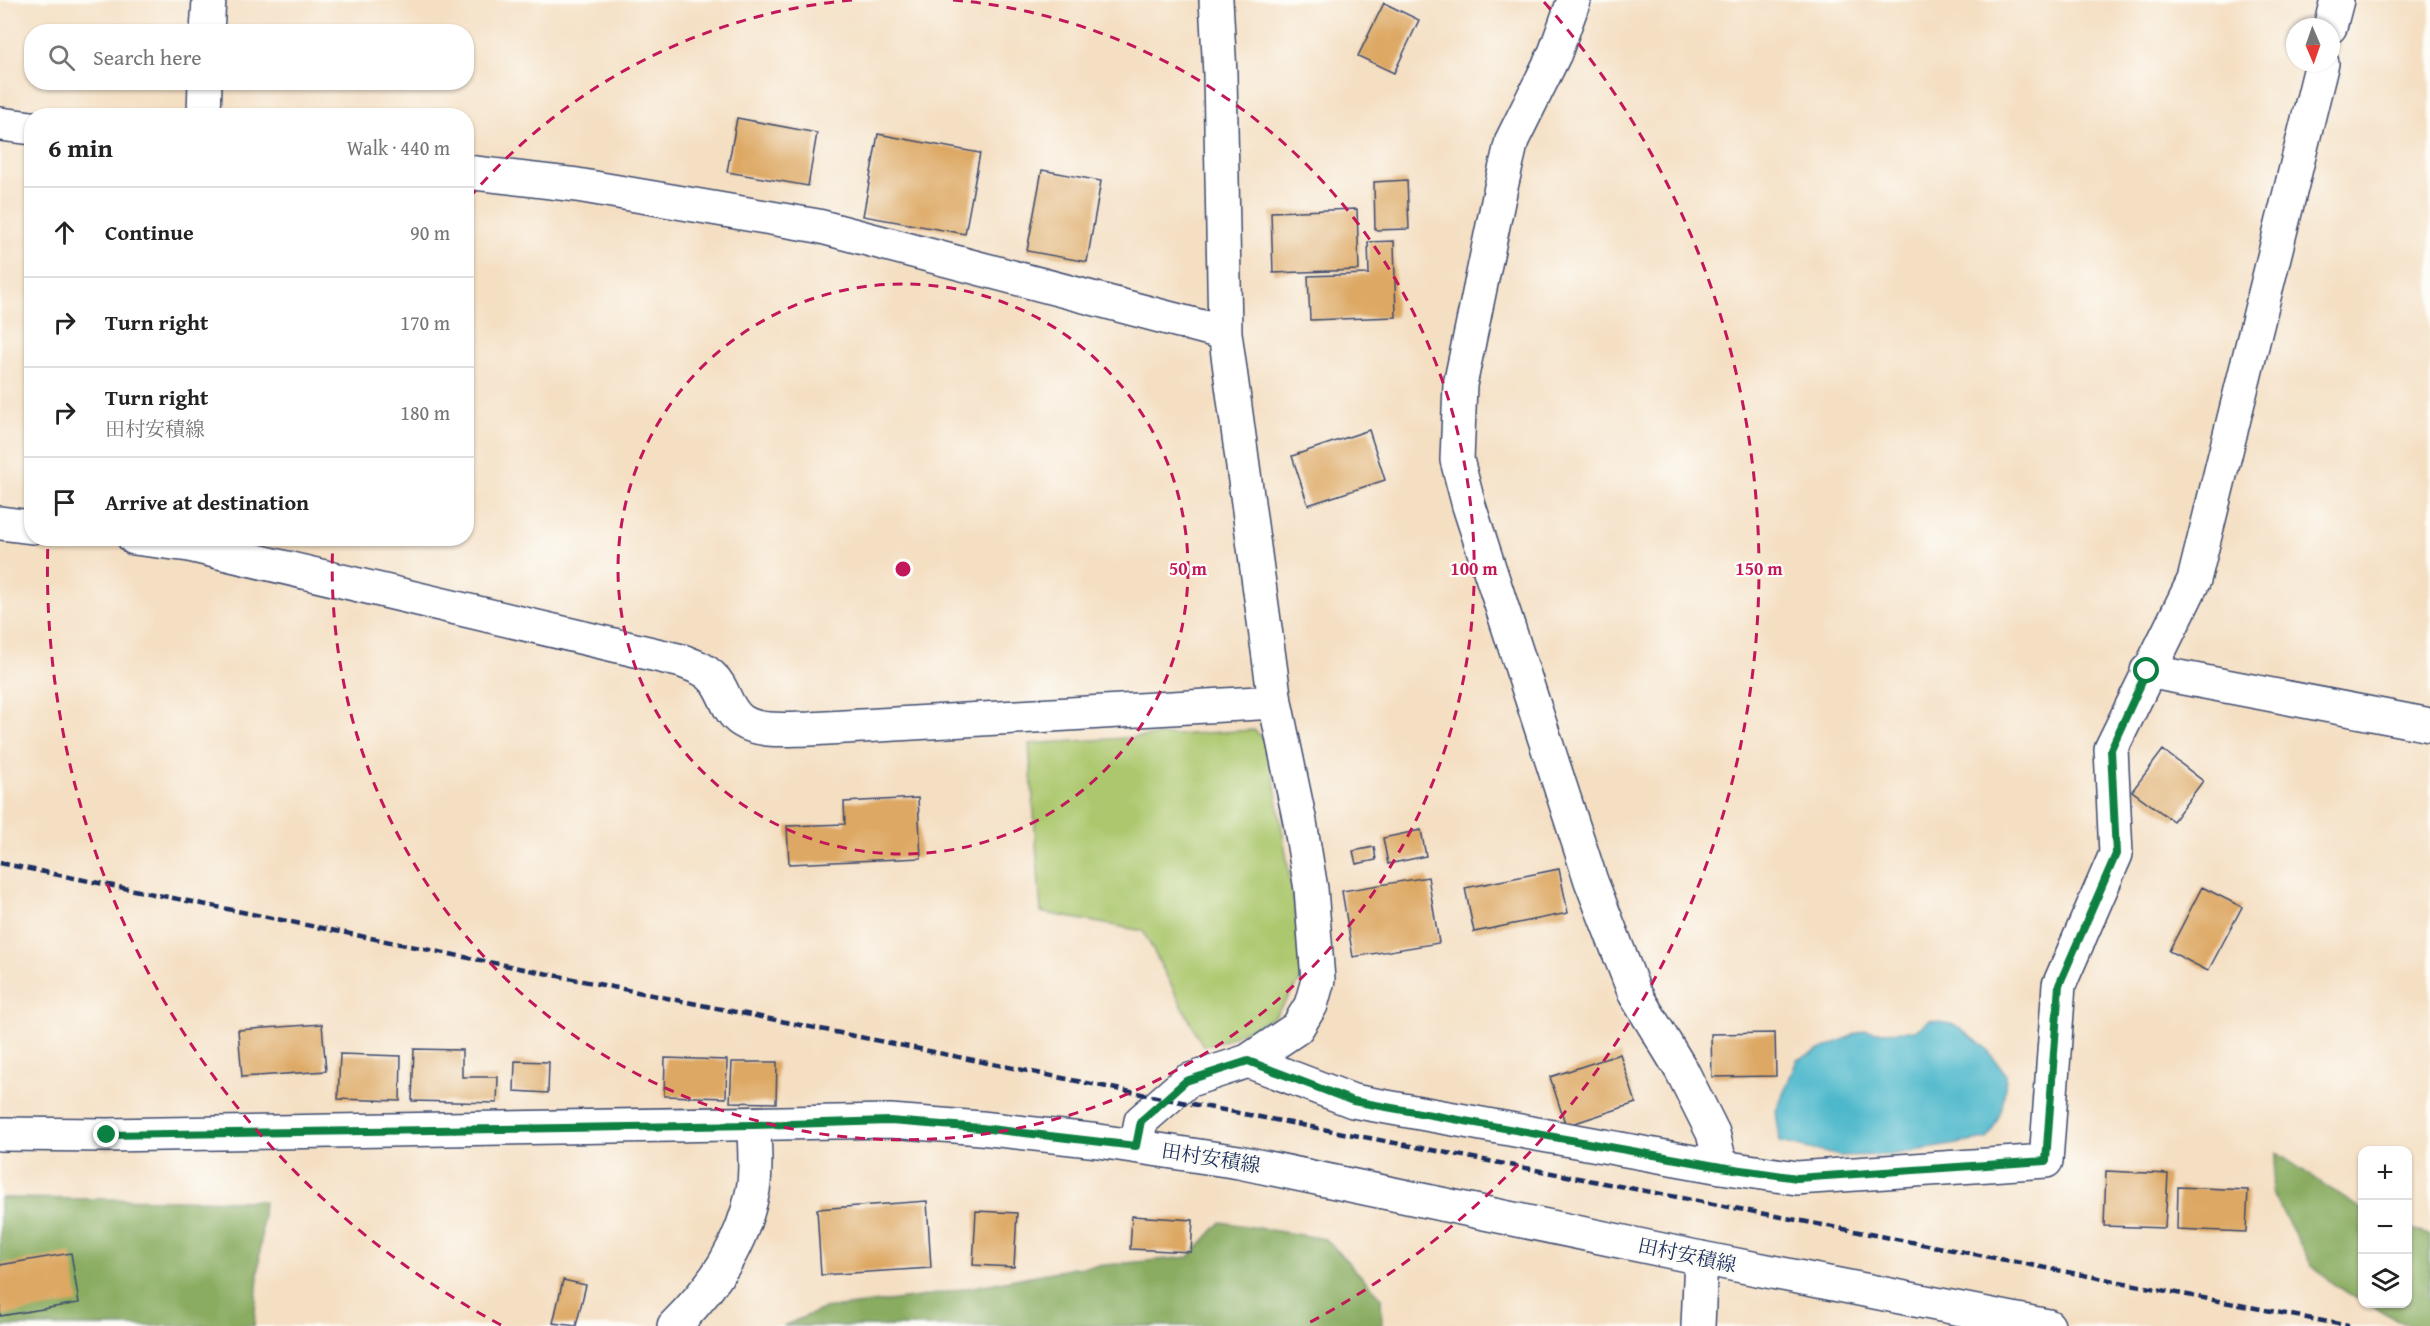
<!DOCTYPE html>
<meta charset="utf-8">
<style>
body{margin:0;font-family:"Gentium Book Plus","Noto Serif JP",serif;background:#f2f2f2;color:#222}
.controls{position:absolute;right:18px;bottom:18px;display:grid;overflow:hidden;border-radius:12px;box-shadow:0 2px 4px #0004}
.controls button{width:54px;height:54px;display:grid;place-items:center;padding:0;border:0;border-bottom:2px solid #e0e0e0;background:#fff;color:#222;font:30px sans-serif}
.compass{position:absolute;left:2286px;top:18px;width:54px;height:54px;border-radius:50%;background:#fff;box-shadow:0 2px 4px #0004;rotate:178deg}
.stop{position:absolute;width:18px;height:18px;margin:-14px;border:4px solid #0b8043;border-radius:50%;background:#fff}
.stop.end{background:#0b8043;border-color:#fff;box-shadow:0 2px 6px #0008}
.list{margin:0;padding:0;list-style:none}
h2{display:flex;justify-content:space-between;align-items:center;height:78px;margin:0;padding:0 24px;font-size:26px}
h2 small{font-size:20px;font-weight:400;color:#767676}
.list li{display:grid;grid-template-columns:39px 1fr auto;gap:18px;align-items:center;box-sizing:border-box;height:90px;padding:0 24px;border-top:2px solid #e0e0e0}
.list b{display:block;font-size:22px;white-space:nowrap}
.list p{margin:0;font-size:20px;white-space:nowrap;color:#767676}
.list em{font-size:20px;font-style:normal;color:#767676}
.icon{flex:none;width:33px;height:33px;fill:none;stroke:currentColor;stroke-width:2;stroke-linecap:round;stroke-linejoin:round}
.map{position:relative;flex:none;width:2430px;height:1326px;overflow:hidden}
.search{position:absolute;background:#fff;box-shadow:0 2px 4px #0004;left:24px;top:24px;width:450px;height:66px;display:flex;align-items:center;gap:15px;box-sizing:border-box;padding:0 21px;border-radius:24px;color:#767676;font-size:22px}
.panel{position:absolute;background:#fff;box-shadow:0 2px 4px #0004;left:24px;top:108px;width:450px;height:438px;border-radius:24px}
.map>svg:first-child{display:block}
.green{fill:#acc76d;stroke:#647b66;stroke-width:1.5}
.forest{fill:#89ac60;stroke:#526e5f;stroke-width:1.5}
.water{fill:#4eb8cb;stroke:#347494;stroke-width:1.5}
.building{fill:#dda863}
.lines{fill:none;stroke-linecap:round;stroke-linejoin:round}
.minor-casing{stroke:#3c496d;stroke-width:36}
.major-casing{stroke:#3c496d;stroke-width:36}
.minor{stroke:#fff;stroke-width:33}
.major{stroke:#fff;stroke-width:33}
.rail{stroke:#1b2f5e;stroke-width:4.5;stroke-dasharray:9 4.5;stroke-linecap:butt}
.route{stroke:#0b8043;stroke-width:8}
.ring{fill:none;stroke:#c2185b;stroke-width:3;stroke-dasharray:10 8}
.labels{text-anchor:middle;stroke-width:4.5;stroke-linejoin:round;paint-order:stroke}
.street-label{font-size:20px;fill:#1b2f5e;stroke:#fdfcf7}
.centre{fill:#c2185b;stroke:#fdfcf7;stroke-width:3}
.ring-label{font-size:18px;text-anchor:middle;font-weight:bold;fill:#c2185b;stroke:#fdfcf7;stroke-width:4.5;stroke-linejoin:round;paint-order:stroke}
</style>
<div class="map">
<svg width="2430" height="1326" viewBox="0 0 2430 1326">
<rect width="100%" height="100%" fill="#fdfcf7"/>
<filter id="ink" filterUnits="userSpaceOnUse"><feTurbulence type="fractalNoise" baseFrequency=".0167" numOctaves="2"/><feDisplacementMap in="SourceGraphic" scale="12" xChannelSelector="R" yChannelSelector="G"/><feConvolveMatrix kernelMatrix="1 2 1 2 8 2 1 2 1" color-interpolation-filters="sRGB"/></filter>
<filter id="wash" filterUnits="userSpaceOnUse"><feTurbulence type="fractalNoise" baseFrequency=".008" numOctaves="4" result="noise"/><feDisplacementMap in="SourceGraphic" scale="24" xChannelSelector="R" yChannelSelector="G"/><feGaussianBlur stdDeviation="1.35" result="paint"/><feColorMatrix in="noise" values="0 0 0 0 0 0 0 0 0 0 0 0 0 0 0 0 0 1.4 0 .05"/><feComposite in="paint" operator="in"/></filter>
<g filter="url(#wash)">
<rect width="100%" height="100%" fill="#f4dfc3"/>
<path class="green" d="M1254 730 1268 742 1301 948V980L1274 1017 1221 1042 1203 1046 1143 931 1041 912 1029 744Z"/>
<path class="forest" d="M2277 1153 2362 1210V1301L2337 1287 2312 1266 2271 1191Z
M0 1198 264 1201 254 1326H0Z
M1221 1222 1326 1239 1381 1297 1382 1326H783L823 1309 920 1297 1074 1268 1189 1257Z
M2408 1229 2430 1235V1326H2409L2368 1304H2408Z"/>
<path class="water" d="M1930 1020 1955 1025 1986 1048 2006 1075C2004 1103 2002 1116 1987 1139L1890 1155 1840 1156 1780 1142 1776 1111 1797 1060 1865 1030 1877 1032 1915 1031Z"/>
<g id="blocks">
<path class="building" d="M1384 3 1419 20 1394 73 1358 56Z
M737 118 817 133 808 186 727 172Z
M878 134 980 153 965 234 863 216Z
M1042 170 1101 181 1087 262 1027 251Z
M1407 180 1409 229 1375 230 1374 182Z
M1357 209 1359 270 1273 273 1271 212Z
M1394 241 1396 317 1310 320 1308 276 1369 274 1368 242Z
M1369 430 1385 480 1308 505 1292 456Z
M2163 750 2203 781 2173 821 2132 791Z
M918 798 921 858 789 864 787 826 845 824 844 802Z
M1421 830 1426 856 1388 864 1383 838Z
M1374 847 1376 860 1356 864 1353 851Z
M1559 869 1568 913 1474 932 1465 888Z
M1428 877 1439 943 1353 957 1342 891Z
M2202 887 2242 907 2208 971 2169 951Z
M322 1024 326 1071 242 1077 238 1030Z
M1775 1033 1776 1076 1712 1077 1711 1034Z
M414 1049 462 1050V1077H498L497 1103 412 1101Z
M340 1054 401 1056 400 1101 338 1099Z
M1620 1054 1636 1103 1566 1126 1550 1077Z
M665 1058 727 1060 726 1098 664 1096Z
M515 1061 549 1062 548 1093 514 1091Z
M732 1062H777L776 1103 730 1102Z
M2106 1171 2168 1174 2165 1228 2104 1226Z
M2178 1187 2248 1190 2246 1232 2177 1229Z
M927 1201 931 1268 821 1275 817 1209Z
M976 1211 1017 1213 1014 1267 973 1265Z
M1132 1216 1193 1220 1191 1252 1130 1249Z
M71 1253 79 1303 0 1316V1265Z
M563 1280 586 1285 576 1326 553 1323Z"/>
</g>
</g>
<g filter="url(#ink)">
<use href="#blocks" fill-opacity="0" stroke="#3c496d" stroke-width="1.5"/>
<g class="lines">
<g class="minor-casing">
<path id="minor" d="M1574 0 1555 53 1512 140 1501 187 1460 385 1457 460 1469 506 1591 881 1635 994 1682 1071 1713 1133 1721 1167
M2330 27 2337 0
M207 32 209 0
M204 116 205 82
M0 124 32 128
M466 172 577 185 818 226 1225 333
M0 523 32 527
M134 538 189 545
M189 538V545L682 661C692 665 703 668 711 676 725 688 725 710 742 721 760 733 790 729 810 729L1275 702
M2147 671 2430 725
M1248 1061 1353 1101 1721 1167 1797 1178 2046 1161 2059 985 2116 854 2111 749 2194 580 2322 63
M1136 1146 1141 1121 1187 1081 1248 1061 1297 1028 1311 1005 1318 980 1311 889 1300 822 1275 702 1225 333 1220 74 1216 0
M674 1326C714 1286 742 1246 753 1190 757 1170 754 1146 754 1125
M1698 1326 1701 1258"/>
</g>
<g class="major-casing">
<path id="major" d="M0 1134 107 1135 890 1121 981 1128 1099 1141 1239 1162 1701 1258 2048 1326"/>
</g>
<use href="#minor" class="minor"/>
<use href="#major" class="major"/>
<path class="rail" d="M0 863 1166 1099 2349 1326"/>
</g>
</g>
<g class="lines" filter="url(#ink)">
<path class="route" d="M107 1135 754 1125 890 1121 981 1128 1136 1146 1141 1121 1186 1081 1248 1061 1353 1101 1721 1167 1797 1178 2046 1161 2059 985 2116 854 2111 749 2147 671"/>
</g>
<g class="ring">
<circle cx="903" cy="569" r="285"/>
<path d="M469 198A571 571 0 0 1 853 0M953 0A571 571 0 1 1 333 539"/>
<path d="M501 1325A856 856 0 0 1 48 539M1544 2A856 856 0 0 1 1305 1325"/>
</g>
<g class="labels">
<g class="street-label">
<text transform="translate(1211 1158) rotate(9)" y="7">田村安積線</text>
<text transform="translate(1687 1255) rotate(12)" y="7">田村安積線</text>
</g>
</g>
<circle cx="903" cy="569" r="9" class="centre"/>
<g class="ring-label">
<text x="1188" y="575">50 m</text>
<text x="1474" y="575">100 m</text>
<text x="1759" y="575">150 m</text>
</g>
</svg>
<div class="controls">
<button>+</button>
<button>−</button>
<button><svg class="icon" aria-label="layers" viewBox="0 0 24 24"><path d="M12 4l9 5-9 5-9-5zM3 14l9 5 9-5"/></svg></button>
</div>
<svg class="compass" viewBox="-18 -18 36 36"><path d="M0-13l5 13h-10z" fill="#e53935"/><path d="M0 13l5-13h-10z" fill="#767676"/></svg>
<div class="stop" style="left:2147px;top:671px"></div>
<div class="stop end" style="left:107px;top:1135px"></div>
<div class="search"><svg class="icon" aria-label="search" viewBox="0 0 24 24"><circle cx="10" cy="10" r="6"/><path d="M15 15l6 6"/></svg>Search here</div>
<section class="panel">
<h2>6 min<small>Walk · 440 m</small></h2>
<ul class="list">
<li><svg class="icon" aria-label="ahead" viewBox="0 0 24 24"><path d="M12 20V5M6 11l6-6 6 6"/></svg><div><b>Continue</b></div><em>90 m</em></li>
<li><svg class="icon" aria-label="right" viewBox="0 0 24 24"><path d="M7 20v-9h11M14 6l5 5-5 5"/></svg><div><b>Turn right</b></div><em>170 m</em></li>
<li><svg class="icon" aria-label="right" viewBox="0 0 24 24"><path d="M7 20v-9h11M14 6l5 5-5 5"/></svg><div><b>Turn right</b><p>田村安積線</p></div><em>180 m</em></li>
<li><svg class="icon" aria-label="arrive" viewBox="0 0 24 24"><path d="M6 21V4h12l-3 4 3 4H6"/></svg><div><b>Arrive at destination</b></div></li>
</ul>
</section>
</div>
